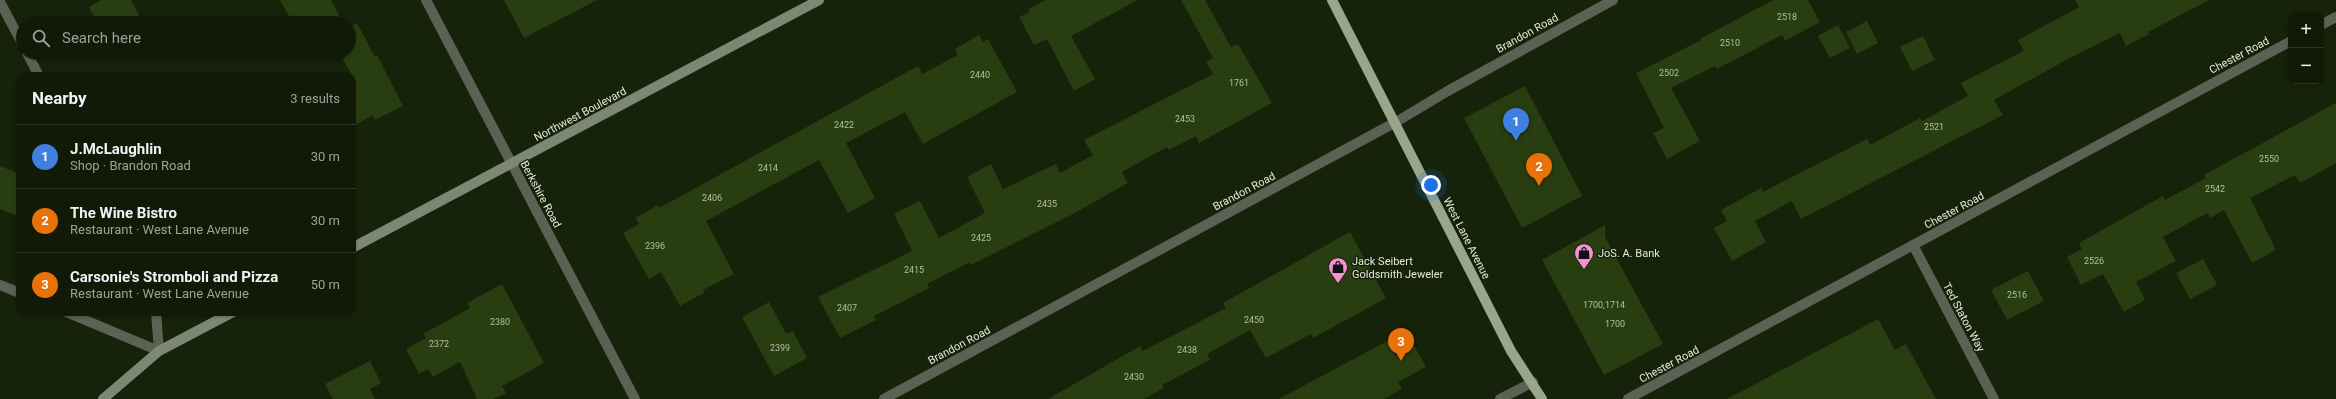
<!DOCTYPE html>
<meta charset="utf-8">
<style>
body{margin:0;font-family:Roboto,sans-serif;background:#1e2715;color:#f1f3f6}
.controls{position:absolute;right:12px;top:12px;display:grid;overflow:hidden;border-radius:8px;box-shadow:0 1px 3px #0004}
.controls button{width:36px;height:36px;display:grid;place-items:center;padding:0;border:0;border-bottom:1px solid #303828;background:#101a07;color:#f1f3f6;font:20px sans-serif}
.you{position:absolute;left:1431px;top:185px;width:14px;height:14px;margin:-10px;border:3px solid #fff;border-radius:50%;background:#1a73e8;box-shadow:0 0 0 6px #1a73e833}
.badge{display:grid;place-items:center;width:26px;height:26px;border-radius:50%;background:#db2777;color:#fff;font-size:13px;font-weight:700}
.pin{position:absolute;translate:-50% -33px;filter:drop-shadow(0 1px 2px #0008)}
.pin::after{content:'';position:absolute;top:21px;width:14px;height:12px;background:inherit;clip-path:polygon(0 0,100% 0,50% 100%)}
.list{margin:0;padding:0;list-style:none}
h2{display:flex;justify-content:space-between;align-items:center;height:52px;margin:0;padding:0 16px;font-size:17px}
h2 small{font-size:13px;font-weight:400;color:#9ca19b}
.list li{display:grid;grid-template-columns:26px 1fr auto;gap:12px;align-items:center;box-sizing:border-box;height:64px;padding:0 16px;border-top:1px solid #303828}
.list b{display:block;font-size:15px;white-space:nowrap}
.list p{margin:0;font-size:13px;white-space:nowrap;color:#9ca19b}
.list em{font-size:13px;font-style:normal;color:#9ca19b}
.icon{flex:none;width:22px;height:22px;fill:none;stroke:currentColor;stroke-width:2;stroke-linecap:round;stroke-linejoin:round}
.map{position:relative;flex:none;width:2336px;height:399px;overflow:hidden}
.search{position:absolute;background:#101a07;box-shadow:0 1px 3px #0004;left:16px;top:16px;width:340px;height:44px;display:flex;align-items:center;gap:10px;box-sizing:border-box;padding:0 14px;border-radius:22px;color:#9ca19b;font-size:15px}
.panel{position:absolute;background:#101a07;box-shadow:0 1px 3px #0004;left:16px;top:72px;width:340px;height:244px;border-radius:12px}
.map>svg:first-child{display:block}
.building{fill:#293e10}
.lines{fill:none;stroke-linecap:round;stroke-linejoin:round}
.service{stroke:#5b6155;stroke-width:10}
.minor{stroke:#5b6155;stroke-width:10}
.secondary{stroke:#7d8874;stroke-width:10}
.primary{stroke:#98a68c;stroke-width:10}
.labels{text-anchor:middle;stroke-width:3;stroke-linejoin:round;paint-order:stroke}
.number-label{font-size:9px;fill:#b2bea7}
.street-label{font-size:11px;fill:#e0e9d9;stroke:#162209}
.poi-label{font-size:11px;fill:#e0e9d9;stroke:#162209;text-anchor:start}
</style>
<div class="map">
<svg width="2336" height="399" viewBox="0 0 2336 399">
<rect width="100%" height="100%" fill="#162209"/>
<path class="building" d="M101 0H131L143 23H97L89 7Z
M280 0H331L343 23H293Z
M504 0H597L524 38Z
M1045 0H1138L1071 36 1095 79 1074 91 1047 39 1034 45 1019 17 1030 12 1028 9Z
M1181 0H1205L1231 47 1238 44 1272 103 1199 143 1196 136 1169 150 1167 147 1122 172 1128 183 1073 214 971 265 970 262 927 284 929 288 874 316 876 320 840 338 818 297 912 251 894 214 920 201 939 238 985 213 967 177 991 164 1003 189 1056 164 1060 173 1093 155 1084 140 1213 74 1206 62 1213 58Z
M1773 0H1808L1820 22 1785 41 1782 35 1717 69 1715 66 1671 88 1700 141 1667 159 1653 133 1664 128 1636 73 1701 40 1700 39Z
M2075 0H2209L2148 32 2149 34 2126 46 2120 33 2068 59 1994 100 2003 115 1801 219 1792 201 1755 221 1766 242 1732 261 1714 228 1727 221 1721 210 1761 188 1763 192 1867 139 1870 145 1920 118 1922 121 1968 96 1961 83 2024 51 2018 40 2079 7Z
M1867 21 1878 43 1857 54 1846 32Z
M357 23 375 57 377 55 403 106 375 120 373 115 352 127V76L340 53H349V27Z
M1838 25 1850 48 1830 58 1818 36Z
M979 35 983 42 988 39 1017 92 923 144 905 112 846 143 875 198 848 213 819 160 706 221 734 274 703 290 704 293 680 306 661 272 649 279 623 233 639 224 635 218 658 205 659 208 918 66 922 74 958 55 955 49Z
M1923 36 1935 60 1912 71 1900 47Z
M1525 86 1582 196 1522 228 1464 118Z
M2336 103V163L2300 183 2295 175 2250 198 2276 250 2252 263 2224 210 2210 218 2207 213 2163 237 2176 261 2136 282 2145 300 2124 312 2103 274 2081 285 2067 257 2082 249 2079 243 2163 196 2165 200 2206 178 2204 175Z
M0 166 20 174V217L0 209Z
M1605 225V237L1663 344 1604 375 1542 260Z
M1350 232 1386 298 1313 338 1311 334 1266 358 1250 330 1207 354 1210 360 1162 385 1164 388 1144 399H1048L1140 346 1143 351 1226 308 1223 303Z
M2203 259 2217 285 2190 299 2176 273Z
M2028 271 2044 301 2007 320 1991 290Z
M502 284 544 363 502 386 506 393 493 399H477L460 362 433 377 428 369 419 374 406 349 426 338 423 334 470 308 467 303Z
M769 302 786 334 793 331 807 358 774 376 742 317Z
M1878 319 1895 350 1906 344 1936 399H1727Z
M1406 331 1426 367 1398 382 1402 389 1384 399H1279Z
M370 361 381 383 370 389 375 399H333L325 384Z"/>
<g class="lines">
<path class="service" d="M1913 245 1994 399
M1500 399 1533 382"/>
<path class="minor" d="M426 0 635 399
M0 2 23 45
M2321 25 2336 17
M27 53 39 76
M0 285 20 293
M66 312 159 351 156 312
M884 399 1396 122 1446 92 1613 0
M1628 399 2291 41"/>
<path class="secondary" d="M352 248 819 0
M103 399 159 351 233 312"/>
<path class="primary" d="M1332 0 1511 351 1542 399"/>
</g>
<defs>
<g id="shop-pin" transform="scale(1)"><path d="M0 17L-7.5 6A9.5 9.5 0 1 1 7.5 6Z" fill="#f491d3" stroke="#162209"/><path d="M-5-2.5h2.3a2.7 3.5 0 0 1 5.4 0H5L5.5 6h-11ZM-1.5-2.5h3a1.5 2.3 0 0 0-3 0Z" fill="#111"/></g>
</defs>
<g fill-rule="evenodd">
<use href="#shop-pin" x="1584" y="253"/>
<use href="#shop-pin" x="1338" y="267"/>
</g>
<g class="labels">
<g class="number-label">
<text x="1787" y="20">2518</text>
<text x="1730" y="46">2510</text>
<text x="1669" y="76">2502</text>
<text x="980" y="78">2440</text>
<text x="1239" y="86">1761</text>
<text x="1185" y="122">2453</text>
<text x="844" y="128">2422</text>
<text x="1934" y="130">2521</text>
<text x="2269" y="162">2550</text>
<text x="768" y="171">2414</text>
<text x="2215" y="192">2542</text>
<text x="712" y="201">2406</text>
<text x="1047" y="207">2435</text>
<text x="981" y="241">2425</text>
<text x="655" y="249">2396</text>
<text x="2094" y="264">2526</text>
<text x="914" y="273">2415</text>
<text x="2017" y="298">2516</text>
<text x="1604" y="308">1700,1714</text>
<text x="847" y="311">2407</text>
<text x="1254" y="323">2450</text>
<text x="500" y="325">2380</text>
<text x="1615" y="327">1700</text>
<text x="439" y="347">2372</text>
<text x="780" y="351">2399</text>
<text x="1187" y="353">2438</text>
<text x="1134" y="380">2430</text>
</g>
<g class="street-label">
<text transform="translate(1527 33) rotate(-29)" y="4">Brandon Road</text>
<text transform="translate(2239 55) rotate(-28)" y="4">Chester Road</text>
<text transform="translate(580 114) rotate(-28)" y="4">Northwest Boulevard</text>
<text transform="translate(1244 191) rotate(-28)" y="4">Brandon Road</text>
<text transform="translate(541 194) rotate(62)" y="4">Berkshire Road</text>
<text transform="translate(1954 210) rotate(-28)" y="4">Chester Road</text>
<text transform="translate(1467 238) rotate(63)" y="4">West Lane Avenue</text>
<text transform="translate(1964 317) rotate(62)" y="4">Ted Staton Way</text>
<text transform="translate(959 345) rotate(-28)" y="4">Brandon Road</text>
<text transform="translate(1669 364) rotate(-28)" y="4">Chester Road</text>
</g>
<g class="poi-label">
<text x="1598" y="257">JoS. A. Bank</text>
<text x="1352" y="265">Jack Seibert<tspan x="1352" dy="13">Goldsmith Jeweler</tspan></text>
</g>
</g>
</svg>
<div class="controls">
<button>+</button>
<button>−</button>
</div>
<div class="you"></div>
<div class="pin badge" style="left:1516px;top:141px;background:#3f7fe0">1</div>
<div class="pin badge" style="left:1539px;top:186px;background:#e8710a">2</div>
<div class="pin badge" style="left:1401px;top:361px;background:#e8710a">3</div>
<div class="search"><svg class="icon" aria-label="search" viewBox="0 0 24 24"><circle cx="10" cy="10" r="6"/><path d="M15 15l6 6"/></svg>Search here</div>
<section class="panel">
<h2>Nearby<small>3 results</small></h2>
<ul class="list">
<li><span class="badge" style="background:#3f7fe0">1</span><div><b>J.McLaughlin</b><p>Shop · Brandon Road</p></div><em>30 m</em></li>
<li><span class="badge" style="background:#e8710a">2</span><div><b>The Wine Bistro</b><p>Restaurant · West Lane Avenue</p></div><em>30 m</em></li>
<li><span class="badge" style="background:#e8710a">3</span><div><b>Carsonie's Stromboli and Pizza</b><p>Restaurant · West Lane Avenue</p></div><em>50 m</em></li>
</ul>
</section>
</div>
